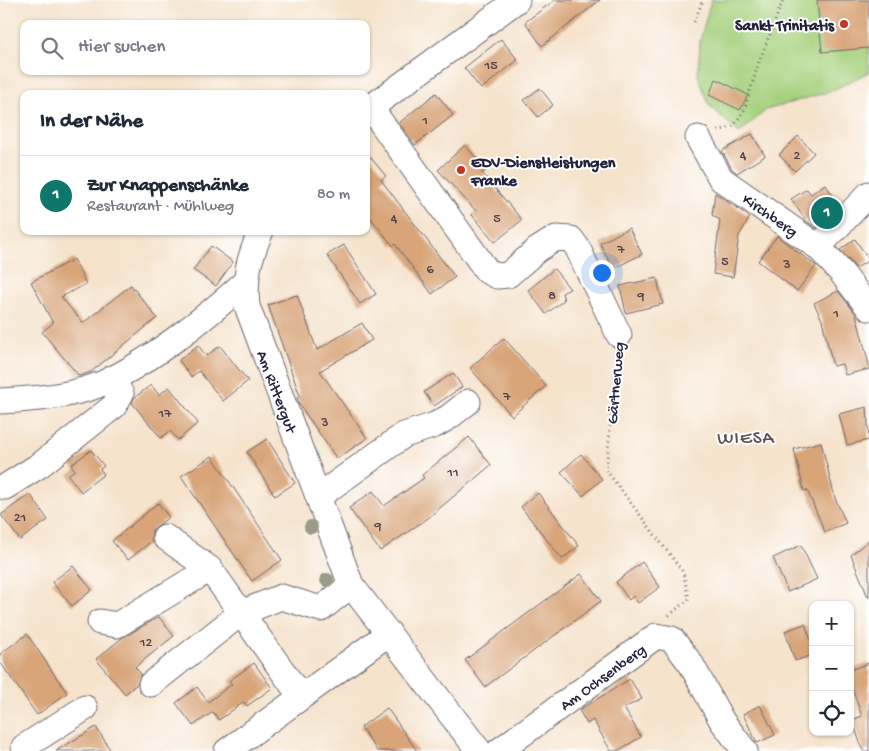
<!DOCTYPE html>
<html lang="de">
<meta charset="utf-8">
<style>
body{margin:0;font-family:"Gochi Hand",sans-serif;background:#f6f6f7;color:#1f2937}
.controls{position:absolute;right:15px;bottom:15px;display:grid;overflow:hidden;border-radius:10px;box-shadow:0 1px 4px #0004}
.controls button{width:45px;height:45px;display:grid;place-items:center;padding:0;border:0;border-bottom:1px solid #e0e1e3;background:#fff;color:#1f2937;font:25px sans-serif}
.you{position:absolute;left:601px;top:272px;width:18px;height:18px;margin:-12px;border:4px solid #fff;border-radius:50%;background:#1a73e8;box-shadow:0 0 0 8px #1a73e833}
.badge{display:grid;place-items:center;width:32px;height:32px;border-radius:50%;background:#0f766e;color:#fff;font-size:16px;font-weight:700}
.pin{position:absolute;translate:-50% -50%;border:2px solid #fff;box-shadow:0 1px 5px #0006}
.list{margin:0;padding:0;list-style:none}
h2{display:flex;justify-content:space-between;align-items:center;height:65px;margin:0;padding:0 20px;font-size:21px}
h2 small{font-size:16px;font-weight:400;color:#747a83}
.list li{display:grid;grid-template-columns:32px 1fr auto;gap:15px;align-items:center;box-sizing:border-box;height:80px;padding:0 20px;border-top:1px solid #e0e1e3}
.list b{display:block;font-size:19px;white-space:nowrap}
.list p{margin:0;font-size:16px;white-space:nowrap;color:#747a83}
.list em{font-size:16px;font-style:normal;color:#747a83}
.icon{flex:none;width:28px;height:28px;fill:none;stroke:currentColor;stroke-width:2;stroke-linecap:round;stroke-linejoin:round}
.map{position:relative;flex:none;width:869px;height:751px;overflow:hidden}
.search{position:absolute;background:#fff;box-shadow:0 1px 4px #0004;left:20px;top:20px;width:350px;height:55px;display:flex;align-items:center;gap:12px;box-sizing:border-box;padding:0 18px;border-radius:10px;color:#747a83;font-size:19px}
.panel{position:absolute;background:#fff;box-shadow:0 1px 4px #0004;left:20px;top:90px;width:350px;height:145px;border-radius:10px}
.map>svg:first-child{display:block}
.green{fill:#a5d07c;stroke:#64795c}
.building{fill:#d8a478}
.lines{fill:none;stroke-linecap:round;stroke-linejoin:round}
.minor-casing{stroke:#6c666e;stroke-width:27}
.path{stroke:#6c666e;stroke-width:3;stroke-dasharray:1 4;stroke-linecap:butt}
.minor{stroke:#fff;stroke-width:25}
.tree{fill:#9a9a89}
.poi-dot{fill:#c8321e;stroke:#fff;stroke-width:2}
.labels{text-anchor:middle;stroke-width:4;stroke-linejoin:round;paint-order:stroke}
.number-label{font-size:14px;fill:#50424a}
.poi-label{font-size:16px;font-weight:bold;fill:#22223b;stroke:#fff;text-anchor:end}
.street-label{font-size:16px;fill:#22223b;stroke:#fff}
.quarter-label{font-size:19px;letter-spacing:1px;fill:#625050;stroke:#fff}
</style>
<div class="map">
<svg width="869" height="751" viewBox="0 0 869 751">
<rect width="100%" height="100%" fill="#fff"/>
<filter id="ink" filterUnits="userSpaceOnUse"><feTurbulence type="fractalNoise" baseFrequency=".02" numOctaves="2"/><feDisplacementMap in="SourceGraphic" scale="10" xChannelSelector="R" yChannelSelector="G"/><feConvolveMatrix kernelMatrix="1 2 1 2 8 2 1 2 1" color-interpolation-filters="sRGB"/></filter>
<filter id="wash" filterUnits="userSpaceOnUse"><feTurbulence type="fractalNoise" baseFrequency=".0096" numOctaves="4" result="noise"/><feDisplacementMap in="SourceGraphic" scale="20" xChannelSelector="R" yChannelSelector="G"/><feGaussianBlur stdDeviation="1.12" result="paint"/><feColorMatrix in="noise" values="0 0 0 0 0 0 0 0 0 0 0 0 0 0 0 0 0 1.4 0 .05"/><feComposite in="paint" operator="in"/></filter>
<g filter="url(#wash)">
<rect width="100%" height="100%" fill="#f5e3cc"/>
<path class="green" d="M711 0H869V72L831 91 766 110 739 133 709 105 698 75 700 41Z"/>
<g id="blocks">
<path class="building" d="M555 0H600L542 46 525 22Z
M817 0H869V48L822 52Z
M501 39 518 60 481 89 464 68Z
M716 79 748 95 740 110 709 95Z
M540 88 553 105 538 117 524 100Z
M436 93 453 115 415 145 399 123Z
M752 134 765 156 737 173 732 169 722 151Z
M798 136 814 153 795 171 779 155Z
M465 145 487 170 482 173 522 220 495 242 472 215 476 211 438 170Z
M366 152 386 176 381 180 455 277 432 294 395 244 393 246 366 212Z
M825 184 839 204 816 228 806 221 791 199 807 189 811 194Z
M715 193 750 217 739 236 733 277 713 274 720 220 712 215Z
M629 228 642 254 613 269 600 243Z
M777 236 816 266 797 291 758 261Z
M855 239 869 260 856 268 840 250Z
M344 245 376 294 360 304 327 255Z
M211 246 233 262 216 286 193 270Z
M74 259 86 284 61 297 83 323 131 285 157 318 91 372 79 376 42 332 53 323 31 282Z
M554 269 570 289 562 293 564 300 546 314 528 290Z
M657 278 663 304 626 313 620 286Z
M838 291 856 314 869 365V369L845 375 842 364 833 366 822 320 814 303Z
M297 295 317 350 362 323 372 340 320 371 367 438 337 459 299 404 297 398 300 396 268 305Z
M504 338 546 386 512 416 470 368Z
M198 345 206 356 220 346 248 381 223 401 199 371 191 377 179 360Z
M453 373 462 387 434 406 424 392Z
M151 385 159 395 169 387 198 423 178 440 170 431 161 438 132 403 134 398Z
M867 407 869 440 847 445 839 414Z
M469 437 491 465 428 518 380 551 349 508 373 491 384 506 424 478 422 475Z
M267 439 295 483 275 496 247 452Z
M821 442 835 498 846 523 825 532 807 490 804 491 794 449Z
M91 450 104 466 100 469 104 474 81 492 68 475 75 470 71 465Z
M581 454 602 479 583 496 561 472Z
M212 456 282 560 252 581 181 476Z
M538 493 579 546 562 559 521 507Z
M30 494 48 520 20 540 1 515Z
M158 503 169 517 152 530V541L128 560 112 541Z
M869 540V597H868L851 555Z
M801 545 817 579 788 592 773 558Z
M642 562 660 587 638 603 633 596 629 600 616 582Z
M73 566 92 590 72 606 52 582Z
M581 574 601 601 485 687 465 660Z
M159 617 174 636 135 667 141 674 137 684 125 694 96 659 122 638Z
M805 624 813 646V655L795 661 785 631Z
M27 634 67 693 37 715 0 662V654Z
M254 663 272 688 247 706 244 702 219 720 213 712 193 726 176 703 197 687 208 702 232 684 229 681Z
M869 663V751H863L852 720 862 716 850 683V670Z
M630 679 642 699 624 708 641 737 617 751H611L593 720 587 724 579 710Z
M760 705 775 735 757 743 743 714Z
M387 708 417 751H377L361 727Z
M96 727 111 751H56Z"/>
</g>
</g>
<g filter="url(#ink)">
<use href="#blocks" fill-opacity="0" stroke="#6c666e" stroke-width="1"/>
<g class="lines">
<g class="minor-casing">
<path id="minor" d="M370 107 487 271 497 276 508 275 537 250 556 238 571 239 577 247 619 335
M366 111 517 0
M698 138 721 179 818 247 841 272 869 308
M261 231C249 258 244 277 247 306L351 585 479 751
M818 247 869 194
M0 401C34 399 69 397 101 384 146 365 208 316 244 283
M5 487 40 465 114 406 121 394 112 378
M319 496 404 435 435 425 449 417 468 402
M165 537 210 569 301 697
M100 622 117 625 210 569
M151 684 241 613 281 597 321 609 351 585
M26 751 24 747 85 708
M227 751 389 633
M499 751 656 636 672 639 691 664 722 721 745 751"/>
</g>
<path class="path" d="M694 22 703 0
M718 131 734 126 744 110 759 62 783 0
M617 356 606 470 683 572 689 599 667 617"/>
<use href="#minor" class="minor"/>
</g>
<g class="tree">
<circle cx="311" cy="527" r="7"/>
<circle cx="327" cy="580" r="7"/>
</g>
</g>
<g class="poi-dot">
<circle cx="844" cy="24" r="5"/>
<circle cx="461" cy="170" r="5"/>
</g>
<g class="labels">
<g class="number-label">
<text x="491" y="69">15</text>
<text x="425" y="124">1</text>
<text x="743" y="159">4</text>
<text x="797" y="159">2</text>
<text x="394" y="222">4</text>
<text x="497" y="222">5</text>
<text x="621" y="253">7</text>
<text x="725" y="265">5</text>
<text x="787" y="268">3</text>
<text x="430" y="273">6</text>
<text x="552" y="299">8</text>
<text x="641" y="300">9</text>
<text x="836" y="317">1</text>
<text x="507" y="400">7</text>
<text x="165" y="417">17</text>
<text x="325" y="426">3</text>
<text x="453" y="476">11</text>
<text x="20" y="521">21</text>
<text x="378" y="530">9</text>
<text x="146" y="646">12</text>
</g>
<g class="poi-label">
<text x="834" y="30">Sankt Trinitatis</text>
<text x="471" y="167" text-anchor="start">EDV-Dienstleistungen<tspan x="471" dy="18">Franke</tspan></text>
</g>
<g class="street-label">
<text transform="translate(771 214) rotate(35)" y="6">Kirchberg</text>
<text transform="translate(614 383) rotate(-85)" y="6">Gärtnerweg</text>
<text transform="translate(278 391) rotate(69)" y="6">Am Rittergut</text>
<text transform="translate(602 676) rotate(-36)" y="6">Am Ochsenberg</text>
</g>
<g class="quarter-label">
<text x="746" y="443">WIESA</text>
</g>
</g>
</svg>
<div class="controls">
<button>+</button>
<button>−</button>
<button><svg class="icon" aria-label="locate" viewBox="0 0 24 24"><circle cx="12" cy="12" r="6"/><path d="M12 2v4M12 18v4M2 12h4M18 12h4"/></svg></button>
</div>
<div class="you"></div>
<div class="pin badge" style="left:827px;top:213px">1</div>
<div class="search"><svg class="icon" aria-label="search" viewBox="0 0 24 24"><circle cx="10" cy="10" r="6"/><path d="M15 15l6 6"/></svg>Hier suchen</div>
<section class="panel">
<h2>In der Nähe<small></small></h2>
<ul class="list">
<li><span class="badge">1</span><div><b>Zur Knappenschänke</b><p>Restaurant · Mühlweg</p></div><em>80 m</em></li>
</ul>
</section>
</div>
